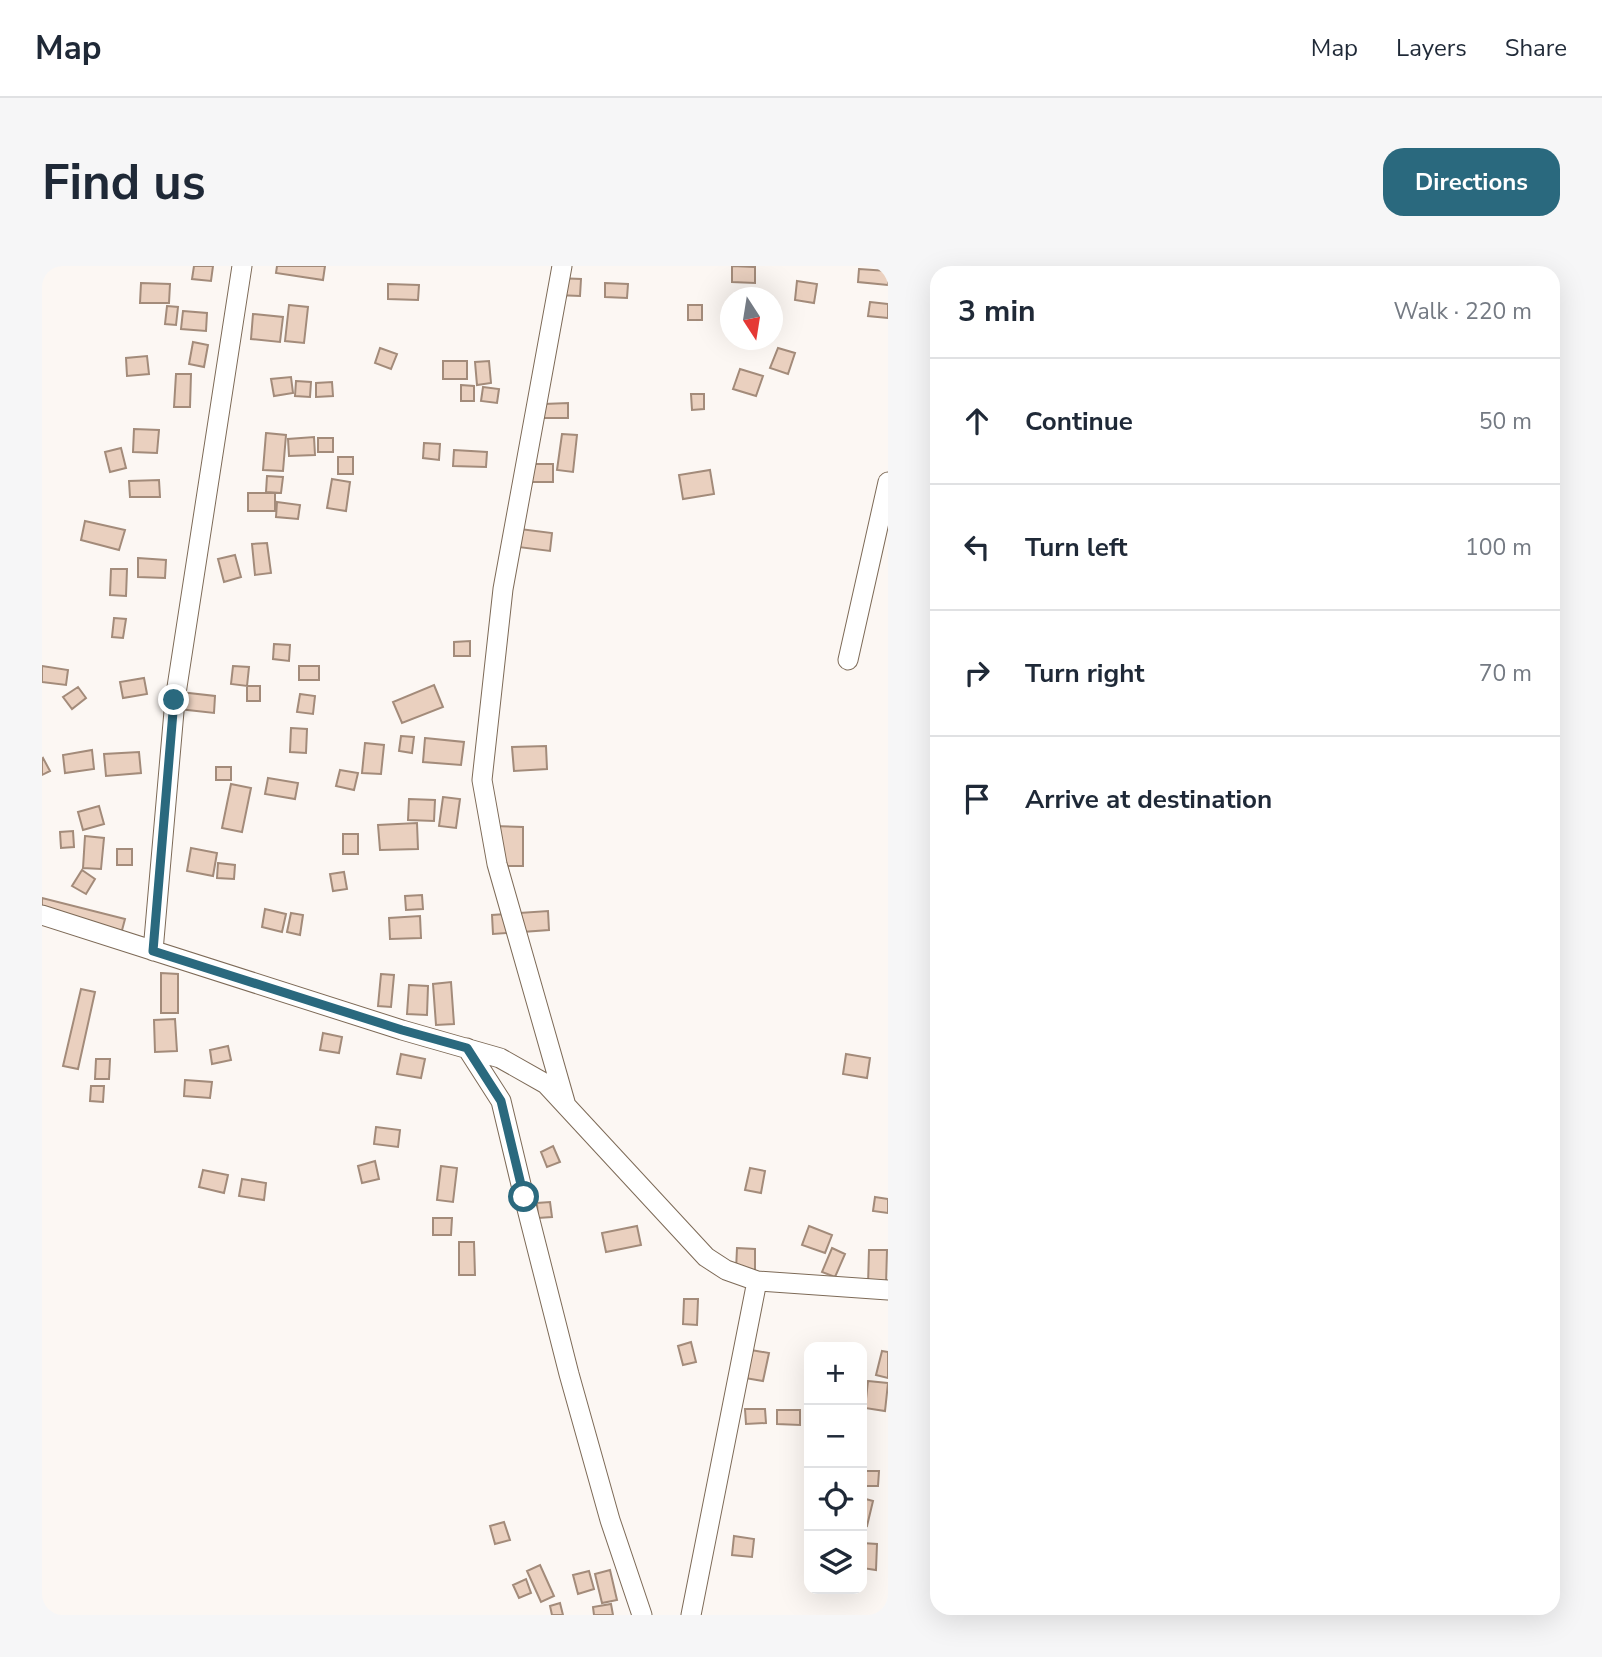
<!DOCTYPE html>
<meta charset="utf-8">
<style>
body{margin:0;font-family:"Nunito Sans",sans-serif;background:#f6f6f7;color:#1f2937}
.controls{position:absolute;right:21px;bottom:21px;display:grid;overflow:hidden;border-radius:14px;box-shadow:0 7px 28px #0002}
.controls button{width:63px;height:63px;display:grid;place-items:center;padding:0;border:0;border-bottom:2px solid #e0e1e3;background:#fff;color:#1f2937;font:35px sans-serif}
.compass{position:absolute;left:678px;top:21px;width:63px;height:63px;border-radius:50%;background:#fff;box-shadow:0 7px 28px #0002;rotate:168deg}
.stop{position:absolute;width:21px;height:21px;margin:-16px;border:5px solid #2a697e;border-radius:50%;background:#fff}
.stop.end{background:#2a697e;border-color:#fff;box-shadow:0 2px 7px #0008}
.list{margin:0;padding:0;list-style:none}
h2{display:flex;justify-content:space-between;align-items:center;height:91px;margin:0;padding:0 28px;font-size:30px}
h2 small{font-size:23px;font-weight:400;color:#747a83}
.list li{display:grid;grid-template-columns:46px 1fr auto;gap:21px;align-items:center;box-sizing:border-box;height:126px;padding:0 28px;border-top:2px solid #e0e1e3}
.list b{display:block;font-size:26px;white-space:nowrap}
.list em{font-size:23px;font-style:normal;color:#747a83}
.icon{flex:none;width:38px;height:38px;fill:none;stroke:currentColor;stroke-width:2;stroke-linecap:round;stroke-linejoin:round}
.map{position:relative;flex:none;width:846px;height:1349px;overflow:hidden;border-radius:21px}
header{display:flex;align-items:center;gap:42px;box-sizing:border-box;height:98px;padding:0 35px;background:#fff;border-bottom:2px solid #e0e1e3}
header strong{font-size:33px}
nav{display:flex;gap:38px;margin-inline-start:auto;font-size:24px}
.intro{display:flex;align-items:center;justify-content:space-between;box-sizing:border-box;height:168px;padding:0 42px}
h1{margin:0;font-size:49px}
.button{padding:18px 32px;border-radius:21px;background:#2a697e;color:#fff;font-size:24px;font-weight:700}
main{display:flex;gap:42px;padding:0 42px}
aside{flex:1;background:#fff;border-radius:21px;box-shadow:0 7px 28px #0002}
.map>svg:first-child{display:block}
.building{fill:#ead0bf;stroke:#a38b7a;stroke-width:2}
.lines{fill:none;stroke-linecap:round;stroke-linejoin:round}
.street-casing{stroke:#7d6a57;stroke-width:21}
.street{stroke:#fff;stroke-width:19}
.route{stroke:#2a697e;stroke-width:9}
</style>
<header>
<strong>Map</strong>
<nav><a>Map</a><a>Layers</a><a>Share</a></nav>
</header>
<div class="intro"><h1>Find us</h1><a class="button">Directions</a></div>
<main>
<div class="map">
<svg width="846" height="1349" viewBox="0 0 846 1349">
<rect width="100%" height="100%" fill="#fcf7f3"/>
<path class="building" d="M152 0H171L169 15 150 13Z
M235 0H283L281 14 234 7Z
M690 0 713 1V17L690 16Z
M817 3 846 5V19L816 16Z
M515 12 539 13 538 30 514 29Z
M755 15 775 18 772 37 753 34Z
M99 17 128 18 127 37H98Z
M563 17 586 18 585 32 563 31Z
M346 18 377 19 376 34 346 33Z
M828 36 846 38V52L826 50Z
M247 39 266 41 262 77 243 75Z
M646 39H660V54H646Z
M125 40 136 41 134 59 123 58Z
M141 45 165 47 164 65 139 63Z
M211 48 241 51 238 76 209 73Z
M151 76 166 79 162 101 147 98Z
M338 82 355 88 349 103 333 97Z
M736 82 753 87 746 108 728 102Z
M105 90 107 108 85 110 84 92Z
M401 95H425V113H401Z
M447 95 449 117 435 119 433 96Z
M698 103 721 110 714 130 691 123Z
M134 108H149L148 141H132Z
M249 111 251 127 232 130 229 113Z
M254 115 269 116 268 131 253 130Z
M290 116 291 130 274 131V117Z
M419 119 432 120V135H419Z
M441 121 457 123 455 137 439 135Z
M649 128H662V143L650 144Z
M526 137V152H502V138Z
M92 163 117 164 115 187 91 186Z
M224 167 244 169 241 205 221 204Z
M520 168 535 169 531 206 515 204Z
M272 171 273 189 247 190 246 173Z
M276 172H291V186H276Z
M382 177 398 178 397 194 381 192Z
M79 182 84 202 68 206 63 186Z
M412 184 445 186 444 201 411 200Z
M296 191H311V208H296Z
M487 198H511V216H487Z
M668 204 672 228 641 233 637 209Z
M225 210 241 211 239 227 224 226Z
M290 213 308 216 304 245 285 242Z
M117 214 118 231H88L87 215Z
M206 227H233V245H206Z
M235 236 258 239 256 253 234 251Z
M43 255 83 264 77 284 39 274Z
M470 262 510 267 508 285 468 280Z
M225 277 229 307 213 309 210 278Z
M193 289 199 311 182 316 176 293Z
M96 292 124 294 123 312 96 311Z
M69 303H85L84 330 68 329Z
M72 352 84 353 81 372 70 371Z
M428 375V390H412V376Z
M232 378 248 379 247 395 231 393Z
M0 400 26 404 24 419 0 416Z
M191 400 207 401 205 420 189 418Z
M257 400H277V414H257Z
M102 412 105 428 81 432 78 416Z
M392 419 401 441 360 457 351 436Z
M205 420H218V435H205Z
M36 421 44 432 30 443 21 431Z
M138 426 173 430 172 447 137 443Z
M258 428 273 430 271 448 255 446Z
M249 462 265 463 264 487 248 486Z
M359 470 372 471 370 487 357 485Z
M383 472 422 476 419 499 381 496Z
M323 477 342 479 339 508 320 507Z
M504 480 505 503 472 505 470 481Z
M50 484 52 503 23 507 21 489Z
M97 486 99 507 64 510 62 488Z
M1 492 8 505 0 509V493Z
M174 501H189V514H174Z
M298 504 316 507 312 524 294 520Z
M226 512 256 517 253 533 223 528Z
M189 518 209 522 200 566 180 562Z
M401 531 418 533 414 562 397 560Z
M367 533 393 534 392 555 366 554Z
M57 540 62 558 41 564 36 546Z
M375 557 376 583 338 584 336 559Z
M450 560 481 561V600H450Z
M31 565 32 581 19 582 18 566Z
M301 568H316V588H301Z
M43 570 62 572 59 603 41 602Z
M149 582 175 587 171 610 145 605Z
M75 583H90V599H75Z
M176 597 193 599 192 613 175 612Z
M40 604 53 613 44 628 30 620Z
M302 606 305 623 291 625 288 608Z
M380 629 381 643 364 644 363 630Z
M0 632 83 653 79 668 0 647Z
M223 643 244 648 240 666 220 661Z
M506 645 507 664 451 668 450 649Z
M249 647 261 649 258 669 245 666Z
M378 650 379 672 348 673 347 652Z
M119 707 136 708V747H119Z
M339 708 352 709 349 741 336 740Z
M409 716 412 758 394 759 391 718Z
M367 719 386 720 385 749 365 748Z
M39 723 53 726 36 803 21 800Z
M133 753 135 785 113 786 112 754Z
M281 767 300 771 297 787 278 784Z
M186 780 189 794 170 798 168 784Z
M359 788 383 793 379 812 355 808Z
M804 788 828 792 825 812 801 808Z
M54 793H68L67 813H53Z
M143 814 170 816 168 832 142 830Z
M49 820H62L61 836 48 835Z
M334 861 358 864 356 881 332 878Z
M511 880 518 896 505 901 499 886Z
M333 895 337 913 320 917 316 900Z
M399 900 415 902 411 936 395 934Z
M708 902 723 905 719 927 703 924Z
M161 904 186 909 182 927 157 921Z
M200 913 224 917 222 934 197 930Z
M833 931 846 933V947L831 945Z
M508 936 510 951 496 952 495 937Z
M391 952H410L409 969H391Z
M595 960 599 979 564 986 560 967Z
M767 960 790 969 783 987 760 979Z
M417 976H432L433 1009H417Z
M695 982 713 983V1005L694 1004Z
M790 982 803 988 793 1011 780 1006Z
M827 984H845L844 1019H826Z
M642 1033H656L655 1059 641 1058Z
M649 1076 654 1096 641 1099 636 1080Z
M709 1084 727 1087 721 1115 703 1112Z
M840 1085 846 1086V1112L834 1109Z
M826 1115 846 1117 843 1145 823 1142Z
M703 1143H723L724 1157 704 1158Z
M735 1144H758V1159L735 1158Z
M821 1205H837L836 1220H820Z
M820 1232 831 1235 825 1260 820 1259Z
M462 1256 468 1274 453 1278 448 1260Z
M692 1270 712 1273 710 1291 690 1289Z
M820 1277 835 1278 834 1304 820 1302Z
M498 1299 512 1330 499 1336 485 1305Z
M568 1304 575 1334 560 1337 553 1308Z
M547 1305 552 1323 536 1328 531 1309Z
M484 1313 489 1327 477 1332 471 1319Z
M518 1337 521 1349H510L508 1340Z
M569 1338 571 1349H552L551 1341Z"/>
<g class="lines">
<g class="street-casing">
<path id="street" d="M520 0 461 323 440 514 455 598 523 836
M806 394 846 216
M0 649 360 764 458 792 504 818 664 991 684 1004 715 1015 846 1024
M111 685 133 434 200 0
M425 782 459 835 482 931 527 1108 568 1254 600 1349
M649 1349 715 1015"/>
</g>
<use href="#street" class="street"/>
</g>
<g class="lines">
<path class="route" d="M132 434 111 685 360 764 425 782 459 835 482 931"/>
</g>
</svg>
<div class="controls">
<button>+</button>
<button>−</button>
<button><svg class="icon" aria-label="locate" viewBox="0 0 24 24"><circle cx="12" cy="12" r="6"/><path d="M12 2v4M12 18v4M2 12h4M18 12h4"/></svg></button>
<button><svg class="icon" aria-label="layers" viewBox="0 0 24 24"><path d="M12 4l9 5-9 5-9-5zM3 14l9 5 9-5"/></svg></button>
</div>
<svg class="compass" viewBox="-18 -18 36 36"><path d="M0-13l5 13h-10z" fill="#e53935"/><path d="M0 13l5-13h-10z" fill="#747a83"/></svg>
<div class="stop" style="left:482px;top:931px"></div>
<div class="stop end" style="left:132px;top:434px"></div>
</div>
<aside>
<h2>3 min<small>Walk · 220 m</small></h2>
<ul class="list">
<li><svg class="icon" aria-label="ahead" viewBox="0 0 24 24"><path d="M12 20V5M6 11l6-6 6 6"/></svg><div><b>Continue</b></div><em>50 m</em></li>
<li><svg class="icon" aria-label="left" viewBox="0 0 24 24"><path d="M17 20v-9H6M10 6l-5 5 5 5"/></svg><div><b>Turn left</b></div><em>100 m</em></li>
<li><svg class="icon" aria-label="right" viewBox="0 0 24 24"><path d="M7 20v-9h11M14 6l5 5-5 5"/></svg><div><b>Turn right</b></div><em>70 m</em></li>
<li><svg class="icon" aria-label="arrive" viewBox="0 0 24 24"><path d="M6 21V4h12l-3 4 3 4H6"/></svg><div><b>Arrive at destination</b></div></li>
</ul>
</aside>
</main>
